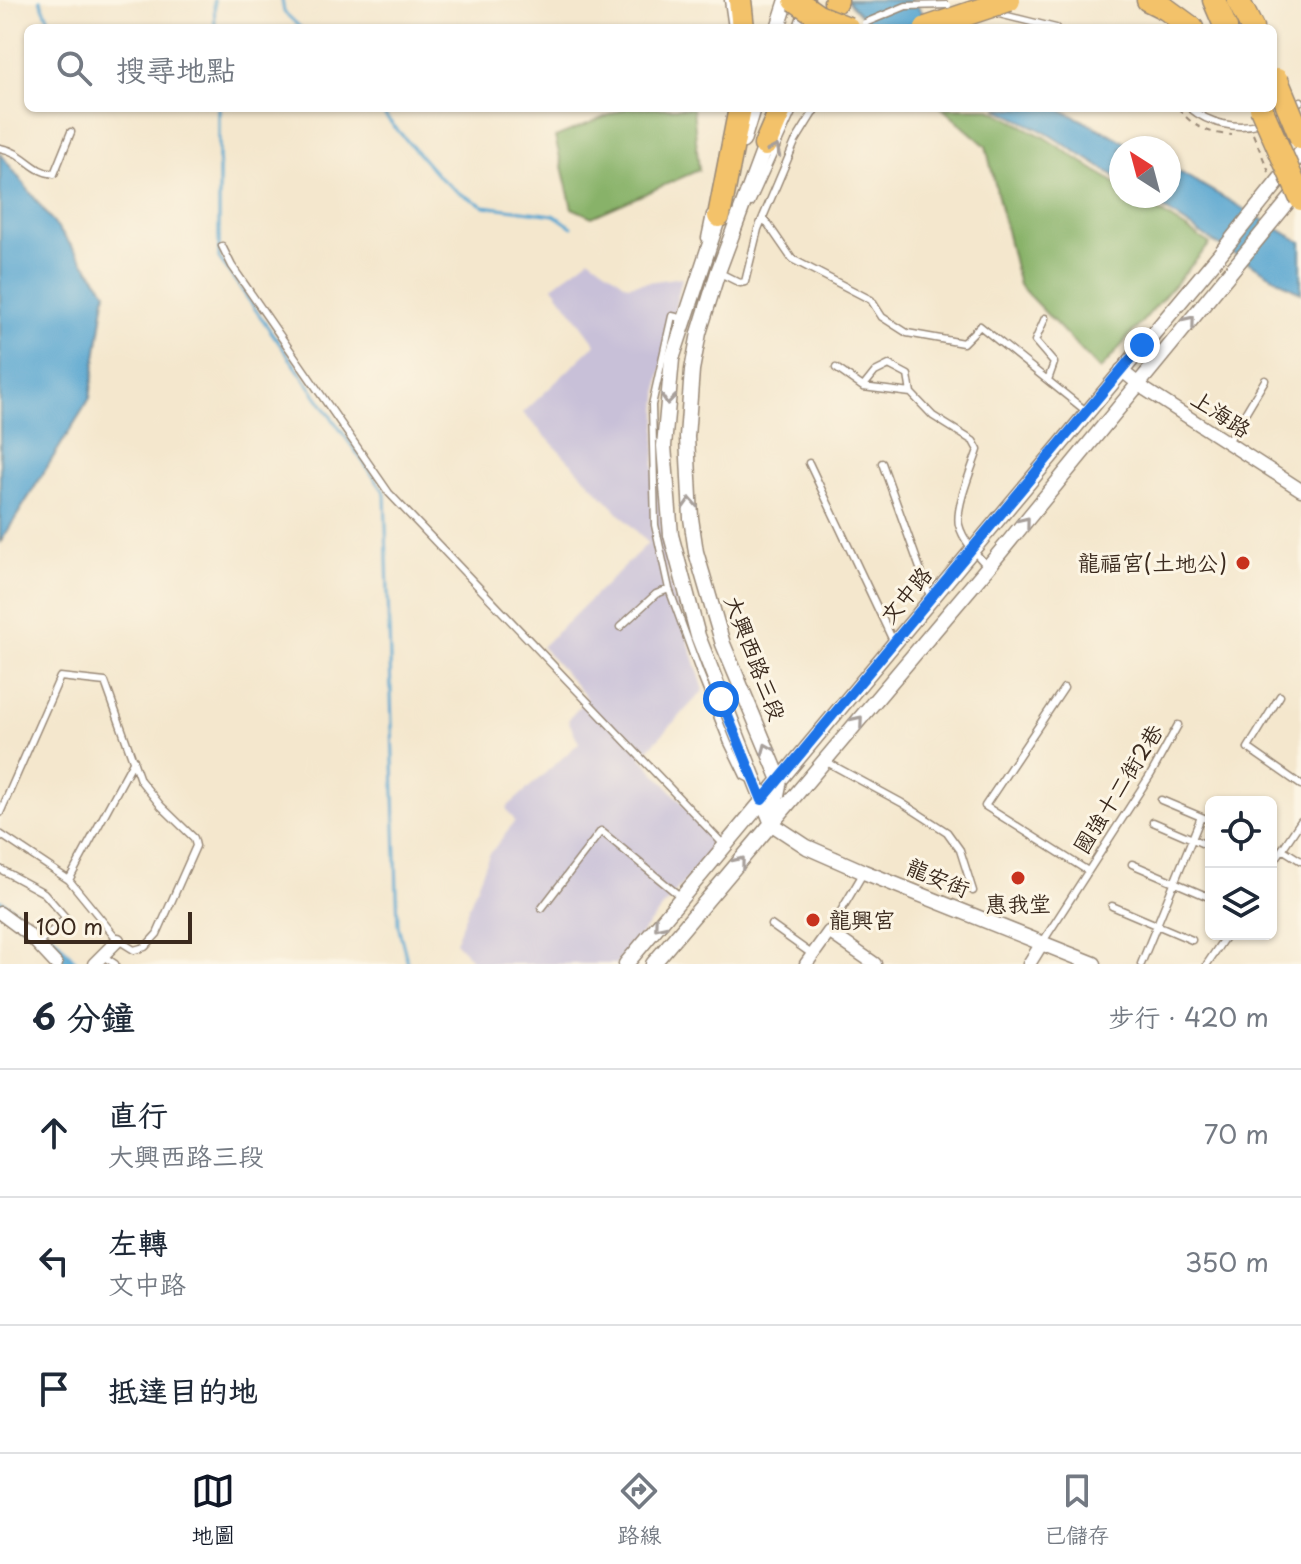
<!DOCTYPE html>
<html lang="zh-TW">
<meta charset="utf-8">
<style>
body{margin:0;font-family:"Playpen Sans","LXGW WenKai TC",sans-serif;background:#f6f6f7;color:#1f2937}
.controls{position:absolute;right:24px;bottom:24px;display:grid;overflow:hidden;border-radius:12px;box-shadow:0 2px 6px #0004}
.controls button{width:72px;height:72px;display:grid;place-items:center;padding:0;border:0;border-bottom:2px solid #e0e1e3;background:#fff;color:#1f2937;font:40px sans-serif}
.compass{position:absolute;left:1109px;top:136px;width:72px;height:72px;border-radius:50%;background:#fff;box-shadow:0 2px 6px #0004;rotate:324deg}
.scale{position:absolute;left:24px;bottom:20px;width:168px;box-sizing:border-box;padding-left:8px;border:4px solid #3b2a1e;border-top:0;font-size:22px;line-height:28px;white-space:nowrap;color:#3b2a1e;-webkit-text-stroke:6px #fcf5e5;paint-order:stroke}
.stop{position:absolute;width:24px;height:24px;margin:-18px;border:6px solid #1a73e8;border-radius:50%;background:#fff}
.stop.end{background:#1a73e8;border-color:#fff;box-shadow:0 2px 8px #0008}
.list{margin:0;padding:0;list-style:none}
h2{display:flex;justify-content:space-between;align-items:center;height:104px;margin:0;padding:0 32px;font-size:34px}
h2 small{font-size:26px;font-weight:400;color:#747a83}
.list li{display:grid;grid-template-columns:52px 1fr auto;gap:24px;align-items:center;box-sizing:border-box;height:128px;padding:0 32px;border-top:2px solid #e0e1e3}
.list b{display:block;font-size:30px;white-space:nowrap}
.list p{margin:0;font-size:26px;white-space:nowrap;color:#747a83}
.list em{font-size:26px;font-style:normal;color:#747a83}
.icon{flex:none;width:44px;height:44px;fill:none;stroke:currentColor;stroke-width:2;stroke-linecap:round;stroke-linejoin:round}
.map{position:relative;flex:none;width:1301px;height:964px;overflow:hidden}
.search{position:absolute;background:#fff;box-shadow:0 2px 6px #0004;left:24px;right:24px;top:24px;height:88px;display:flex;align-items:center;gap:20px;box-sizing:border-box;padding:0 28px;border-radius:12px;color:#747a83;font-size:30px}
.sheet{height:488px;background:#fff}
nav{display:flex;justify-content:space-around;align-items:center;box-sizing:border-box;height:112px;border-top:2px solid #e0e1e3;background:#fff;font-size:22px;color:#747a83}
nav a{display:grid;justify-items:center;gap:4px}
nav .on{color:#111827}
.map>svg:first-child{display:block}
.industrial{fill:#c8c0d8}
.forest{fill:#88b269;stroke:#626e44;stroke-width:2}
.water{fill:#57a5d0;stroke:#496877;stroke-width:2}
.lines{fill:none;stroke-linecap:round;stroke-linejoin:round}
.stream{stroke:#57a5d0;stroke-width:3}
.canal{stroke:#57a5d0;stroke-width:12}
.service-casing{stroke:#988876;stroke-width:9}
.minor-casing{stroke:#988876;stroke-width:15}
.tertiary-casing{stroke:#988876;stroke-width:17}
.motorway-casing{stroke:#988876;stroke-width:25}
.path{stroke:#988876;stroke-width:2;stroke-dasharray:6 6;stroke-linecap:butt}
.service{stroke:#fff;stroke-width:6}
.minor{stroke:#fff;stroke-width:12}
.tertiary{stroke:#fff;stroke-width:14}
.motorway{stroke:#f3c26a;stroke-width:22}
.service-bridge-casing{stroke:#988876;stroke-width:9;stroke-linecap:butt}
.motorway-bridge-casing{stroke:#988876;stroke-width:25;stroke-linecap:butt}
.service-bridge{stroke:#fff;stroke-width:6}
.motorway-bridge{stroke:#f3c26a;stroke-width:22}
.oneway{stroke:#a79f9a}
.route{stroke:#1a73e8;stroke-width:10}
.poi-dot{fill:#c8321e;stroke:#fcf5e5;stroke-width:3}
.labels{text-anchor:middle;stroke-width:6;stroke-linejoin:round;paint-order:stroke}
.street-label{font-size:22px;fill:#3b2a1e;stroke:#fcf5e5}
.poi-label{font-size:22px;fill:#3b2a1e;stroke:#fcf5e5;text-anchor:end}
</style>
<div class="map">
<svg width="1301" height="964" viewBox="0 0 1301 964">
<rect width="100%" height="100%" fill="#fcf5e5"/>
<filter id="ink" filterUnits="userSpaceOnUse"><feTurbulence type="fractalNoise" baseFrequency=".0125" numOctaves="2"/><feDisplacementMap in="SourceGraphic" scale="16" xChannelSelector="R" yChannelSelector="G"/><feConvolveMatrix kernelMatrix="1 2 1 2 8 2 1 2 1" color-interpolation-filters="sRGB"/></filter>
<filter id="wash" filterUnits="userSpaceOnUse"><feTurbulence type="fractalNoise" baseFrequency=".006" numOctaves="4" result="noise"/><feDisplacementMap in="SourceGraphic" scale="32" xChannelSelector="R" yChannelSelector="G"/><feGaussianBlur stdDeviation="1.8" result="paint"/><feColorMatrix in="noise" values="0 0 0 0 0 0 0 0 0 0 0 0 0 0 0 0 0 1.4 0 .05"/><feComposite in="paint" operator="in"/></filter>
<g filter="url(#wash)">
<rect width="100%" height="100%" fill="#f4e7cd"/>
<path class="industrial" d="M590 258 627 285 682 277 659 381 654 465 669 581 704 690 641 757 717 842 616 964H476L455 942 489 855 515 821 506 808 579 743 568 720 587 698 542 647 648 543 523 413 596 344 553 286Z"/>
<path class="forest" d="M627 108H693L699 170 592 217 572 208 555 137Z
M942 108H989L1044 137 1121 187V196H1135L1210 244 1100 370 1019 285 986 146Z"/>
<path class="water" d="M846 0H912L935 28H873Z
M996 108H1058L1137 148H1121V180L1043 131Z
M0 153 106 291 90 398 0 543Z
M1169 166 1301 242V293L1212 241 1145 196H1169Z"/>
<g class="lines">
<path class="stream" d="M40 0 53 28
M214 0 215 28
M282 0 284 12 301 28
M219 108V258L385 493 398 925 408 964
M378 108 439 177 458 192 484 206 554 215 572 227"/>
<path class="canal" d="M0 905 51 940 72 964"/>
</g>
</g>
<g filter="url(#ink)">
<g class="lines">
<g class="service-casing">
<path id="service" d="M728 0 732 28
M995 13 1056 28
M1190 108C1209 124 1237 130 1261 123
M1272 119 1301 101
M0 148C25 152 31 172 54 174L71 132
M751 203 794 108
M763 217 792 259 871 300 882 317 907 333 963 343 980 326 1086 411
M705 238 710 214
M222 246 232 266 389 493 724 845
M718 272 740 283 745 282 758 229 795 142 816 108
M1045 318 1035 341 1054 363 1048 380
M685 319 672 316 652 405 655 525 669 589 699 671 728 743 744 776 752 780
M836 368 863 387 911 393 933 416 973 441 978 450C972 468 955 508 959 525 963 541 978 556 988 567
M863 387 875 372 889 365 908 375 911 393
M1228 442 1265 380
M809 463 894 643
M882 463 931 599
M620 627 656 594 669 589
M1064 688 985 806 1088 871
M1280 696 1248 748 1301 785
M825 761 902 803 947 832 960 850 973 891
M1161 800 1211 821
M0 813 60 677 105 682 140 780 161 806 194 838 196 846 157 934 145 947 134 950 118 940 69 880 0 834
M1153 822 1211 847
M1282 849 1301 861
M1132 864 1211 898
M1271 866 1301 821
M0 869 44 893 66 918 38 944
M69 880 134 760
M1112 906 1192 940
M542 908 601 831 681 897
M771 925 813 955
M829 931 864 872
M1042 943 1151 774 1178 725
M103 956 115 964
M1141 964 1201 817
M1207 964 1227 934"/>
</g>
<g class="minor-casing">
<path id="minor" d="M1121 370 1146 390 1301 490
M0 913 27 933 56 964
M94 964 118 940
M806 964 829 932 875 964
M1029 964 1042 943"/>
</g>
<g class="tertiary-casing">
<path id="tertiary" d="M778 28 787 0
M801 28 809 4
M768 138 718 272 699 333 692 370 687 437 691 518 696 552 723 644 780 780 772 820
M743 141 753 108
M721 210 672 359 664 446 667 486 671 535 698 636 772 824
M772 824 807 847 864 872 1094 964
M626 964 1220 254 1301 153
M653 964 988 567 1301 186"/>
</g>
<g class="motorway-casing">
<path id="motorway" d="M740 0 743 28
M1148 0 1166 9 1192 28
M1214 0 1226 28
M1238 0 1252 28
M835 2 837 0
M765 145 781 108
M719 216 740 108"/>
</g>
<path class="path" d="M1178 108C1192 126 1208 134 1232 135
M1253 134 1269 172"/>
<use href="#service" class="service"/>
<use href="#minor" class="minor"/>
<use href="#tertiary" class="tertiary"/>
<use href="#motorway" class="motorway"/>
<g class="service-bridge-casing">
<path id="service-bridge" d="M865 23 906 6 948 5"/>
</g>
<g class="motorway-bridge-casing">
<path id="motorway-bridge" d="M795 0 818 16 848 28
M926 28 1009 0
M1277 80 1301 138
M1261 108 1301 199"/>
</g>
<use href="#service-bridge" class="service-bridge"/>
<use href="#motorway-bridge" class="motorway-bridge"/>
</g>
<defs><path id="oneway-chevron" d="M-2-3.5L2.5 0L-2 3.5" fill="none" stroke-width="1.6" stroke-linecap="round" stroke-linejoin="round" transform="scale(2)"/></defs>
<g class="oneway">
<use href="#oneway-chevron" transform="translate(775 150) rotate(-65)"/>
<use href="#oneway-chevron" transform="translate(1190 321) rotate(-50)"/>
<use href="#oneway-chevron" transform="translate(668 399) rotate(96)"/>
<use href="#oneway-chevron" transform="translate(690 503) rotate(-93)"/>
<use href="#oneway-chevron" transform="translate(1025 522) rotate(-51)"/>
<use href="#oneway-chevron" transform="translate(858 721) rotate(-50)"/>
<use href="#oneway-chevron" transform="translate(767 749) rotate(-113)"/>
<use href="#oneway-chevron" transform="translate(740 862) rotate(-50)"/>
<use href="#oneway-chevron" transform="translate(659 925) rotate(130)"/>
</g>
</g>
<g class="lines" filter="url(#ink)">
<path class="route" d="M721 699 762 800 1142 345"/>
</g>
<g class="poi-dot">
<circle cx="1243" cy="563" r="8"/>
<circle cx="1018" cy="878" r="8"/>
<circle cx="813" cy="920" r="8"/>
</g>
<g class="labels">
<g class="street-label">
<text transform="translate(1221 414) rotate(33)" y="8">上海路</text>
<text transform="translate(906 595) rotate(-50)" y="8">文中路</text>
<text transform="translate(755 658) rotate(69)" y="8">大興西路三段</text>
<text transform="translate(1118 789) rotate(-58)" y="8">國強十二街2巷</text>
<text transform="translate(938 878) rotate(22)" y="8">龍安街</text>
</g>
<g class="poi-label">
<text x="1227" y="571">龍福宮(土地公)</text>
<text x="1018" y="912" text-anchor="middle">惠我堂</text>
<text x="829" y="928" text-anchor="start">龍興宮</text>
</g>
</g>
</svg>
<div class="controls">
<button><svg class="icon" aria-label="locate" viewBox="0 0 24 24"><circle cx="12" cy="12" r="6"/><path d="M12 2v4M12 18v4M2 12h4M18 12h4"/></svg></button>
<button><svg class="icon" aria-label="layers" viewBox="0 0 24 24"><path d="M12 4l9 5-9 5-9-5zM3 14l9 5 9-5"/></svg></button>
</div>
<svg class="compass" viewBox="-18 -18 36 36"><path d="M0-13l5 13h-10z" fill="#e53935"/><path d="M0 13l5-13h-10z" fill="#747a83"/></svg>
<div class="scale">100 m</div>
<div class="stop" style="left:721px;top:699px"></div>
<div class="stop end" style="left:1142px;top:345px"></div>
<div class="search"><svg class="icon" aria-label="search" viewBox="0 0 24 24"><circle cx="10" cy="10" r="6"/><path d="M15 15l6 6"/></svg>搜尋地點</div>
</div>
<section class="sheet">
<h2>6 分鐘<small>步行 · 420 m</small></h2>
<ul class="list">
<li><svg class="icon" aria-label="ahead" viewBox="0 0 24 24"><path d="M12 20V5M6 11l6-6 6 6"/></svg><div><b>直行</b><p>大興西路三段</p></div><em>70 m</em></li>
<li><svg class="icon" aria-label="left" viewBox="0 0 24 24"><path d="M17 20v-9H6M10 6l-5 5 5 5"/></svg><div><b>左轉</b><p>文中路</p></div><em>350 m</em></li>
<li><svg class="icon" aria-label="arrive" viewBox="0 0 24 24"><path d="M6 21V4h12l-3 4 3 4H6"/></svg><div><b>抵達目的地</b></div></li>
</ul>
</section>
<nav>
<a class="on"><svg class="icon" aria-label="map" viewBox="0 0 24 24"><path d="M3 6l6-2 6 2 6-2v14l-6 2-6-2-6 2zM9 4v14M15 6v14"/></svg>地圖</a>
<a><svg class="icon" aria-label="directions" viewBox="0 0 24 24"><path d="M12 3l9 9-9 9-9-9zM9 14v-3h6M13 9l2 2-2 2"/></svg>路線</a>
<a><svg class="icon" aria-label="saved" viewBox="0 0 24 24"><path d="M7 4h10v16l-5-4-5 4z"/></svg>已儲存</a>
</nav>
